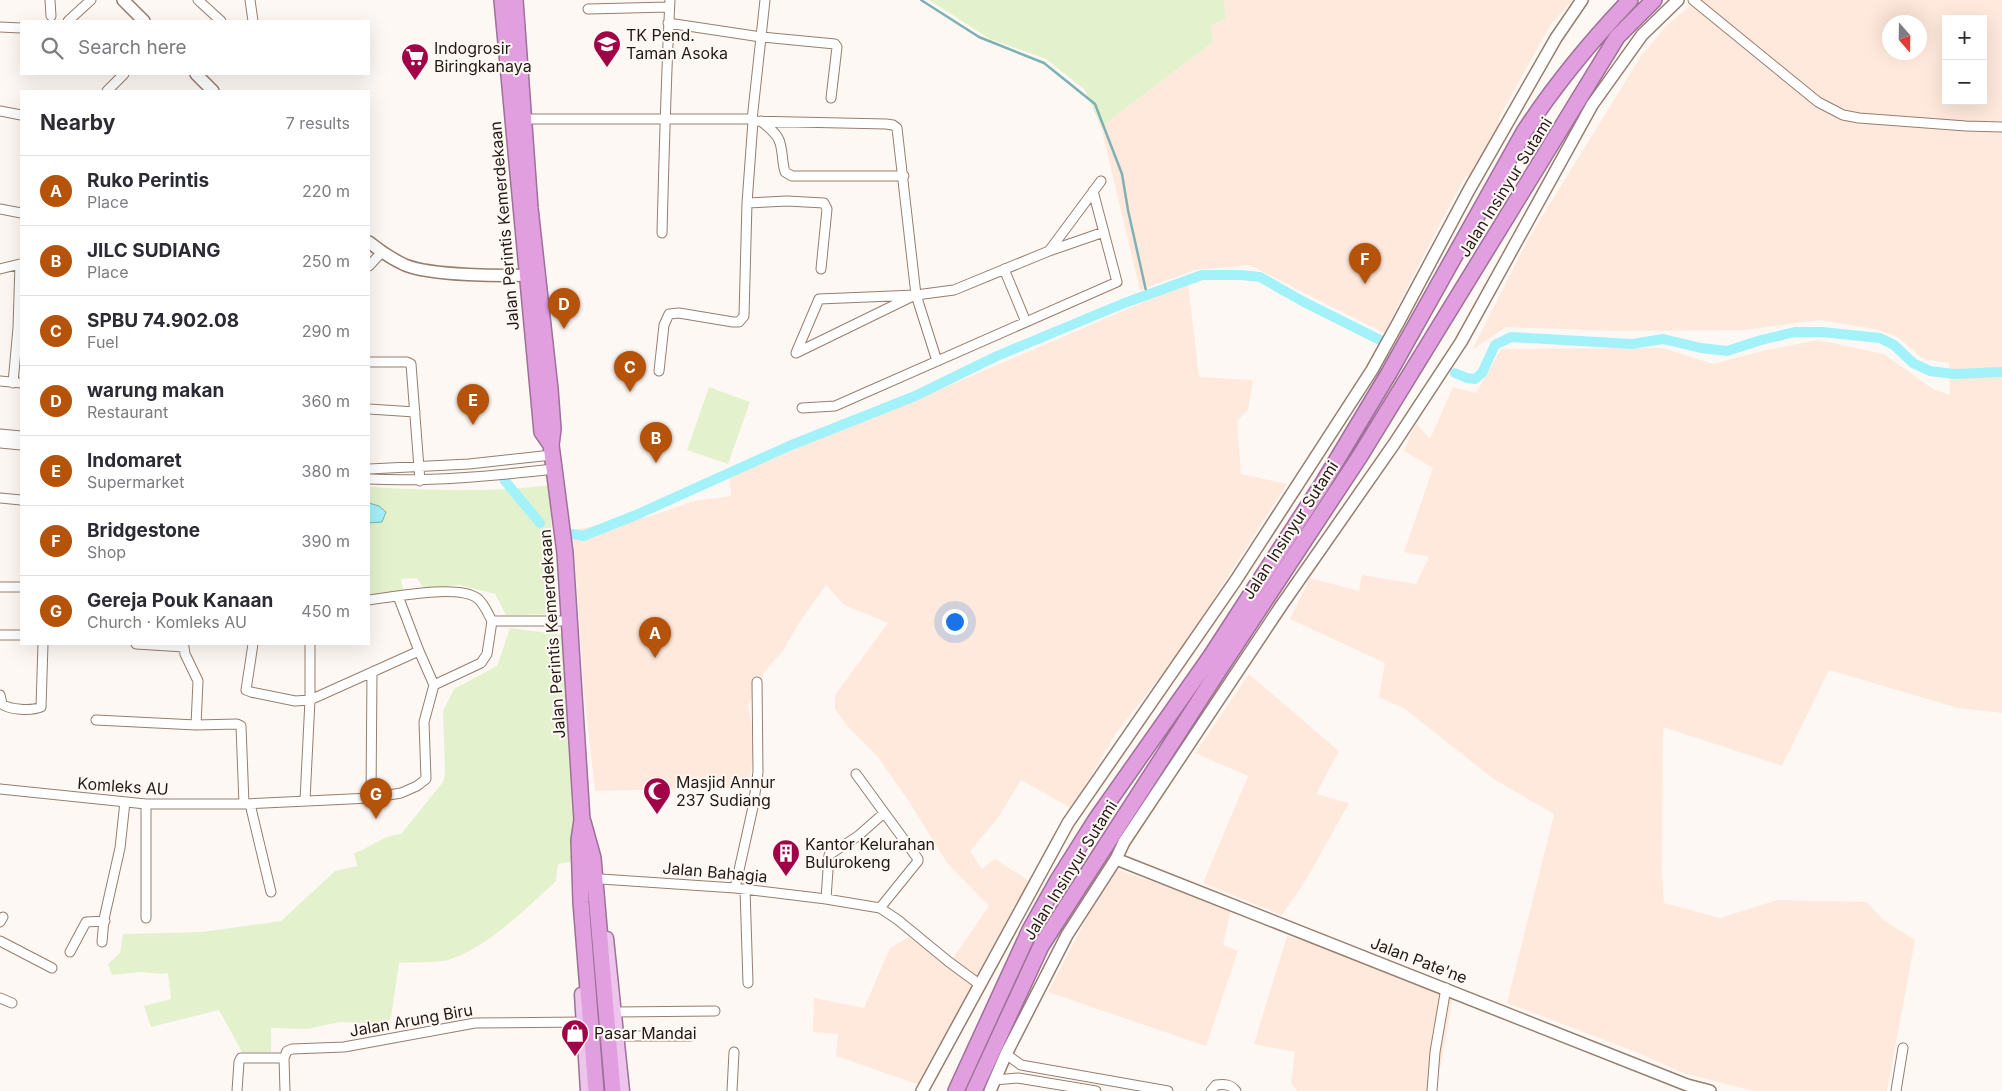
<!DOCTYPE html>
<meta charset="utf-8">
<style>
body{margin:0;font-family:Inter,sans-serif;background:#f2f2f3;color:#2b2b33}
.controls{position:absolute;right:15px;top:15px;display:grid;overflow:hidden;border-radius:0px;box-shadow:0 5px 20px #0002}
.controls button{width:45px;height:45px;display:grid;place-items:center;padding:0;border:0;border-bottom:1px solid #e1e1e2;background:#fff;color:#2b2b33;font:25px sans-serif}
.compass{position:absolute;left:1882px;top:15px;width:45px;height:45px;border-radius:50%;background:#fff;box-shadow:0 5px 20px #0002;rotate:160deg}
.you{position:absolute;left:954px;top:621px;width:18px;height:18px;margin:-12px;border:4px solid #fff;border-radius:50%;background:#1a73e8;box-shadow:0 0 0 8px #1a73e833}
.badge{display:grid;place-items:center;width:32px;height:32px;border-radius:50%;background:#b45309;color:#fff;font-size:16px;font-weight:700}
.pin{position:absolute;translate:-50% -41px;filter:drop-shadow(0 1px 2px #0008)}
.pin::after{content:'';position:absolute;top:26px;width:18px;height:15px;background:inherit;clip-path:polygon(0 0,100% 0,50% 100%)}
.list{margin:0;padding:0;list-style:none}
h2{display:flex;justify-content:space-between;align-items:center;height:65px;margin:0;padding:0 20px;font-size:21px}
h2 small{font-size:16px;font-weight:400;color:#7c7c81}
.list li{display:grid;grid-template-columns:32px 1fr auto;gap:15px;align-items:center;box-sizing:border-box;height:70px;padding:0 20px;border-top:1px solid #e1e1e2}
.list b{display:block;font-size:19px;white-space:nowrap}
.list p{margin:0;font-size:16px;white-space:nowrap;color:#7c7c81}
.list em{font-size:16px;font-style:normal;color:#7c7c81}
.icon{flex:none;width:28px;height:28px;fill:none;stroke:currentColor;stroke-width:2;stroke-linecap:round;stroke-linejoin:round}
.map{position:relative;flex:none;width:2002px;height:1091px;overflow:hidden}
.search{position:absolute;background:#fff;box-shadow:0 5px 20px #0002;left:20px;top:20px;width:350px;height:55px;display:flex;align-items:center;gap:12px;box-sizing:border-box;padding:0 18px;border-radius:0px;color:#7c7c81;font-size:19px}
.panel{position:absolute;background:#fff;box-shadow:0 5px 20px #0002;left:20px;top:90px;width:350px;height:555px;border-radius:0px}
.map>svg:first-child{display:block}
.built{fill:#ffe9dc;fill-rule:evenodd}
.green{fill:#e3f2cd}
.water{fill:#a3f2f9;stroke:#7db1b4}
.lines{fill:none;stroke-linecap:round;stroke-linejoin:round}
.stream{stroke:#7db1b4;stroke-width:2.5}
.canal{stroke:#a3f2f9;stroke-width:10}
.street-casing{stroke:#977e6e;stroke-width:11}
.secondary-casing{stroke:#977e6e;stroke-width:14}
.primary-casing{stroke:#9f7098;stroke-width:15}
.highway-casing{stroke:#9f7098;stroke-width:18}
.street{stroke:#fff;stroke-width:9}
.secondary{stroke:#fff;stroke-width:11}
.primary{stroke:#edc5ec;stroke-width:12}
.highway{stroke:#e19fdf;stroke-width:15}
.labels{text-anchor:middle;stroke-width:4;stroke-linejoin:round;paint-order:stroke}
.poi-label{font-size:16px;fill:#241a14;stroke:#fef8f5;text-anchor:start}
.street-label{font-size:16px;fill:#241a14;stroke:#fef8f5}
</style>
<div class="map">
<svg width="2002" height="1091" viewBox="0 0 2002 1091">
<rect width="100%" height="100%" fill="#fef8f5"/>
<path class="built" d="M1224 0H1573L1551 24 1500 116 1497 133 1469 176H1466L1444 216 1384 333 1249 265 1195 270 1140 290 1101 127 1213 42 1211 25 1226 19Z
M1697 0H2002V713L1958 708 1829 670 1782 766 1663 727 1662 873 1664 903 1720 918 1777 900 1867 902 1883 920 1915 940 1887 1091H1753L1683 1073 1636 1052 1507 1003 1554 814 1495 780 1405 709 1379 697 1385 663 1290 619 1310 578 1359 591 1362 575 1416 584 1429 557 1404 552 1433 468 1404 451 1416 423 1430 439 1453 387 1476 393 1501 349 1663 348 1713 364 1766 350 1818 340 1884 354 1933 389 1950 395 1949 363 1923 359 1898 337 1875 329 1820 320 1744 330 1617 331 1506 327 1472 350 1527 241 1641 56 1666 26ZM1946 19H1983V101H1946ZM1890 22H1920V52H1890Z
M1188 283 1199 377 1253 380 1248 410 1237 421 1241 474 1287 484 1179 653 1113 737 1109 746 1071 808 1021 780 998 818 970 851 982 869 995 859 1029 881 978 978 953 958 989 906 948 864 908 800 877 756 849 728 835 709V695L888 623 844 605 826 585 799 623 783 651 765 671 748 706 755 744 748 790 727 788 595 791 584 692 573 530 651 516 694 501 731 496 729 477 974 375Z
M1249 674 1339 751 1316 794 1349 803 1306 880 1282 915 1203 883 1248 776 1195 753Z
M1113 868 1231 909 1223 945 1238 951 1206 1046 1048 992Z
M1287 936 1334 949 1453 997 1436 1091H1297L1291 1083 1295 1052 1254 1044Z
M909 937 972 985 920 1085 836 1056 838 1034 813 1032 814 998 864 1008 890 948Z"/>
<path class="green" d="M929 0H1224L1226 19 1211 25 1213 42 1101 127 1085 90 1046 59 990 39Z
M709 387 750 402 728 464 687 450Z
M549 485 557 614 506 615 495 594 459 585 424 589 417 578 401 579 404 594 369 600V487C429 490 489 493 549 485Z
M510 628 563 635 577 861 558 864 556 881C527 908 487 948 448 960 437 963 412 962 399 963L391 1018 384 1024 340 1022 308 1029 271 1028V1052H242L219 1010 151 1027 144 1006 171 999 168 973 163 974 141 972 112 975 108 964 120 953 123 934 201 932 281 921 335 871 357 866 354 853C369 849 385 834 401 834L443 782 445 773 443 711 454 689 497 666Z"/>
<path class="water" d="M369 503 379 506 386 512 382 522 369 523Z"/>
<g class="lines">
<path class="stream" d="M921 0 979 37 1044 63 1095 104 1122 174 1128 210 1147 295"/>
<path class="canal" d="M1455 373 1467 378 1475 379 1482 373 1495 345 1511 337 1632 344 1663 339 1701 348 1727 351 1761 340 1795 332H1822L1880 338 1894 345 1913 363 1930 371 1954 374 2002 372
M505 481 540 523
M573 534 583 536 636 515 789 446 915 396 997 356 1122 304 1202 275H1241L1260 277 1304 302 1386 343"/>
<g class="street-casing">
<path id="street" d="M50 0 51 16
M198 0 221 21
M250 0 253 21
M1693 0 1818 102 1843 115 1859 118 1966 126 2002 127
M588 9 669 7
M68 21 91 0
M668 23 761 37 765 0
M0 27 21 28
M107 91 124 74
M0 111 21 115
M524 119H751L753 121 747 203 744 316 739 322H733L679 313 669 314 664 325 659 371
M752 120 761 37 835 44 837 47 831 98
M753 121 886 124 893 125 897 128 916 295 937 361
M761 121C768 127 778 134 780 143 783 153 782 162 785 172L792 176H904
M747 203 787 201 824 203 827 209 821 269
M0 209 21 213
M662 233C664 156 666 78 670 0
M1049 251 1104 232
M369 266 382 252
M0 269 20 264
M1004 269 1026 322
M796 353 819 299 916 295 954 290 1049 251 1101 181
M796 353 911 297
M369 362H407L411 364 420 481
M0 381 21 383
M13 383 18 328 20 264H21
M802 408 835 406 1117 282 1093 191
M369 409 415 412
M0 434 21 436
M0 443 21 445
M369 469 469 464 552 455
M369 479C431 482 492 476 554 469
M0 498 21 500
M0 587H21
M398 596 419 651
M369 600C393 597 457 584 477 598 484 603 488 614 492 621
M0 635H21
M136 644 184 647 185 654 198 681 196 725 237 724 241 726 244 804
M434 685 481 663 487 654 492 621H569
M0 695 2 704C9 710 32 711 41 707L43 644
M96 720 196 725
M856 774 918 859V861L880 908
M0 789 146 804H244L371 798 401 793 417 786 426 779 424 722 434 685 419 651 310 700 295 701 251 692 246 690 253 644
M371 798 372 672
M305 800 310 700V644
M146 804V918
M250 804 271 892
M601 879 735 888 826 899 880 908 898 920 949 962 979 984
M735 888 753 807 758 772 757 682
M745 889 748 983
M826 899 829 855 858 836 884 813
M0 922 3 917
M0 941 52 968
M102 942 104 919 120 848 125 802
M70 952 86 922 105 921
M0 998 12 1003
M615 1012 715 1011
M618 1036H690
M1006 1054 1021 1065 1168 1091
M994 1080 1018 1078 1096 1091
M237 1091 239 1062 241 1058H284
M285 1091 284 1058 287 1051 292 1049 344 1047 475 1023 583 1022
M732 1091 734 1052
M1211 1091 1216 1085C1224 1084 1231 1084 1236 1091
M1432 1091 1435 1052 1446 988
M1896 1091 1903 1048"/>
</g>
<g class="secondary-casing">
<path id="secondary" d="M123 0 144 21
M196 74 213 91
M369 242C380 251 392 259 405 265 431 276 504 276 534 275
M1116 859 1687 1085 1710 1091
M922 1091 1068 823 1236 580 1372 370 1398 323 1469 190 1556 38 1582 0
M990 1091 1006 1054 1067 935 1116 859 1124 842 1281 606 1394 444 1461 342 1592 105 1642 35 1678 0"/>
</g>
<g class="primary-casing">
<path id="primary" d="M607 938 623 1091
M581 994 587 1091"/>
</g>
<g class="highway-casing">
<path id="highway" d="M502 0 542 432 551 445
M515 0 530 208 550 389 553 429 551 445 565 553 582 820 579 840 581 902 596 1091
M583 822 593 858 613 1091
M956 1091 1030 930 1058 880 1095 821 1211 656 1323 483 1389 373 1524 132C1554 86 1592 40 1630 0
M974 1091 1041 946 1217 673 1360 456 1617 37 1654 0"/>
</g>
<use href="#street" class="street"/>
<use href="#secondary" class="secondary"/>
<use href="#primary" class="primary"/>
<use href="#highway" class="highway"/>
</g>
<defs>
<g id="school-pin" transform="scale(1.4375)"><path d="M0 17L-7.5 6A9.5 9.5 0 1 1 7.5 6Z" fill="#a00446" stroke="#fef8f5"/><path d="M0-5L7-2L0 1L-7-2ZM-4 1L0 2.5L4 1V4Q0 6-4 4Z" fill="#fff"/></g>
<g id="supermarket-pin" transform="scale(1.4375)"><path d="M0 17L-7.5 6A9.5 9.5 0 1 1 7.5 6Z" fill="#a00446" stroke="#fef8f5"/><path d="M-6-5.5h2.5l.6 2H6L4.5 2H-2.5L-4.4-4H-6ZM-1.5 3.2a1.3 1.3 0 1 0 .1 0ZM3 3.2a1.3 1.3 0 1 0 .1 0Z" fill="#fff"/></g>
<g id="mosque-pin" transform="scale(1.4375)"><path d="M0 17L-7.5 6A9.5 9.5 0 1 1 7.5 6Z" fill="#a00446" stroke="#fef8f5"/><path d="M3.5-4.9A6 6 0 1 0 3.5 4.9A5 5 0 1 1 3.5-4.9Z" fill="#fff"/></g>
<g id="building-pin" transform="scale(1.4375)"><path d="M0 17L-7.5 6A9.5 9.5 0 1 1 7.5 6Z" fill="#a00446" stroke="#fef8f5"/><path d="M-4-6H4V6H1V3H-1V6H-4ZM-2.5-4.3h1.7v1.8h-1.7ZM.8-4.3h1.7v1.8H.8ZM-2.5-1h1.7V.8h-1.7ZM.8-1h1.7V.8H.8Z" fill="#fff"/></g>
<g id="shop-pin" transform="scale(1.4375)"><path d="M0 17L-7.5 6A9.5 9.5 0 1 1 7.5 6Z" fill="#a00446" stroke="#fef8f5"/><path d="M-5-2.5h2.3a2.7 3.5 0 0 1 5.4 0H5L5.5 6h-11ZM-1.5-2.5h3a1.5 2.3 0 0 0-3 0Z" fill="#fff"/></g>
</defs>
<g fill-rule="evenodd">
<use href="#school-pin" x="607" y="44"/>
<use href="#supermarket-pin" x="415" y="57"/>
<use href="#mosque-pin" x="657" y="791"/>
<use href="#building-pin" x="786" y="853"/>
<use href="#shop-pin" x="575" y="1033"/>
</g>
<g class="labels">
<g class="poi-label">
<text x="626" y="41">TK Pend.<tspan x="626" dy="18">Taman Asoka</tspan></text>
<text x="434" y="54">Indogrosir<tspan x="434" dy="18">Biringkanaya</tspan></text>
<text x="676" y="788">Masjid Annur<tspan x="676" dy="18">237 Sudiang</tspan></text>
<text x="805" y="850">Kantor Kelurahan<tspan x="805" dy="18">Bulurokeng</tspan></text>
<text x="594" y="1039">Pasar Mandai</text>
</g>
<g class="street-label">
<text transform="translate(1505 187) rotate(-58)" y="6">Jalan Insinyur Sutami</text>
<text transform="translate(504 226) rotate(-95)" y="6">Jalan Perintis Kemerdekaan</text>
<text transform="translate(1290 530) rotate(-57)" y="6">Jalan Insinyur Sutami</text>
<text transform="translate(552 634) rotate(-94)" y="6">Jalan Perintis Kemerdekaan</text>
<text transform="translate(123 786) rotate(4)" y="6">Komleks AU</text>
<text transform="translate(1070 870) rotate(-58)" y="6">Jalan Insinyur Sutami</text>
<text transform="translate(715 872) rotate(5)" y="6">Jalan Bahagia</text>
<text transform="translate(1419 960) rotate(21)" y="6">Jalan Pate'ne</text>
<text transform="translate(411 1020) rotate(-10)" y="6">Jalan Arung Biru</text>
</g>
</g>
</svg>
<div class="controls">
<button>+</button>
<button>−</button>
</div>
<svg class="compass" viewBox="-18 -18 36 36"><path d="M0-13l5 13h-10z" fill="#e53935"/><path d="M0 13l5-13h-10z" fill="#7c7c81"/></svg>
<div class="you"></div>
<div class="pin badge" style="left:655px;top:658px">A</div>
<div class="pin badge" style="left:656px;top:463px">B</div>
<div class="pin badge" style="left:630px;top:392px">C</div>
<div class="pin badge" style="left:564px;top:329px">D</div>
<div class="pin badge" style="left:473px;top:425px">E</div>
<div class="pin badge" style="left:1365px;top:284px">F</div>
<div class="pin badge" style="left:376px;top:819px">G</div>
<div class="search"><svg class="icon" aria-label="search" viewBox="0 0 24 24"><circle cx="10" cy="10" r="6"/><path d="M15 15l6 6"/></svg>Search here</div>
<section class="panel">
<h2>Nearby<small>7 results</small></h2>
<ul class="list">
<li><span class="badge">A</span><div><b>Ruko Perintis</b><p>Place</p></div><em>220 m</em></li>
<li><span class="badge">B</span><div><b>JILC SUDIANG</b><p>Place</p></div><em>250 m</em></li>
<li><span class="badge">C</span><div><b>SPBU 74.902.08</b><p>Fuel</p></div><em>290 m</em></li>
<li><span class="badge">D</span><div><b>warung makan</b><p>Restaurant</p></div><em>360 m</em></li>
<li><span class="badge">E</span><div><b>Indomaret</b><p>Supermarket</p></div><em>380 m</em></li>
<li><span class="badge">F</span><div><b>Bridgestone</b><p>Shop</p></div><em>390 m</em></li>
<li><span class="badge">G</span><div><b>Gereja Pouk Kanaan</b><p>Church · Komleks AU</p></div><em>450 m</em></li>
</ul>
</section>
</div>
